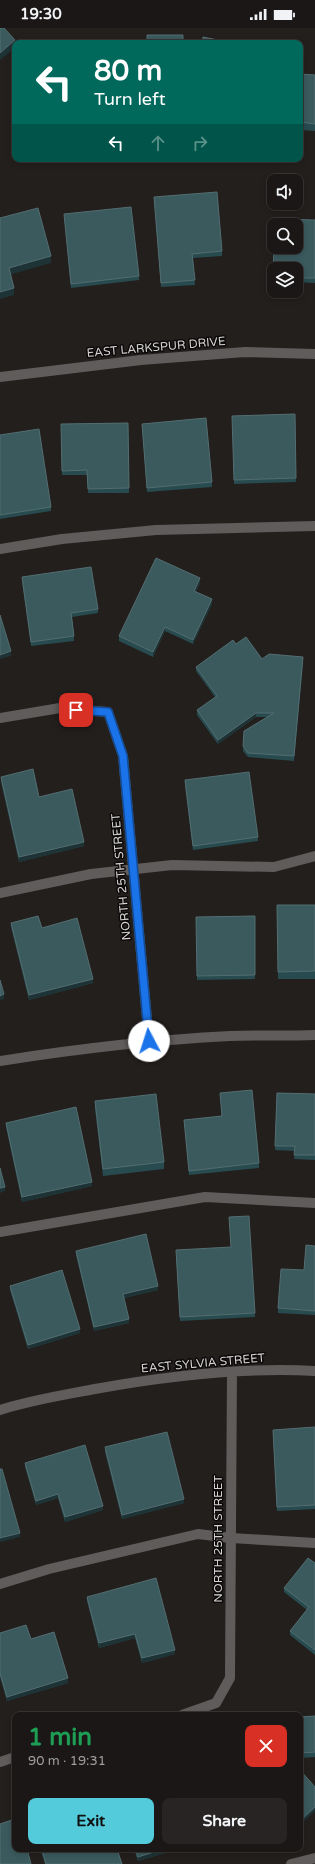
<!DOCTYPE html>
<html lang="en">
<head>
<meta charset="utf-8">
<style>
  :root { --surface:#1a1716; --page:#272423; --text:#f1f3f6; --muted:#9f9fa1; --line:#383635; --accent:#53cbda }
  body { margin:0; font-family:"Varela Round",sans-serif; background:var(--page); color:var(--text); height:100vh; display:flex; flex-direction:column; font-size:15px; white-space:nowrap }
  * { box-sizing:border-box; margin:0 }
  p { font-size:13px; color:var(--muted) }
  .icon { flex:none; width:22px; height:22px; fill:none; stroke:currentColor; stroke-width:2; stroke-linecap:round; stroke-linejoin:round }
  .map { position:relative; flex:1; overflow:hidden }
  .panel { position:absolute; left:12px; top:1684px; width:291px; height:140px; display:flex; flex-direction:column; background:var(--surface); border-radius:8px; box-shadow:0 2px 6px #0003,0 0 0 1px var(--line) }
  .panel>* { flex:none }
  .guide { position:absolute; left:12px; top:12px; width:291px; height:122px; border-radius:8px; box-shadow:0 2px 6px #0003,0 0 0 1px var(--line); background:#00695c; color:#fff; overflow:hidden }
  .controls { position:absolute; left:267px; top:146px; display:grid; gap:8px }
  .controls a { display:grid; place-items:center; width:36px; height:36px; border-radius:8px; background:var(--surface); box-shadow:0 2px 6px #0003,0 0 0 1px var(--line); font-size:20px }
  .pin { position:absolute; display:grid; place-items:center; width:34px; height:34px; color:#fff; margin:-17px; border-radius:8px; box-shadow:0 2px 6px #0006 }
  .me { position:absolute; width:44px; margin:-22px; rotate:355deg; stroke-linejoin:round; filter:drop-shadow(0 0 3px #0008) }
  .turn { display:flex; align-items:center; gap:14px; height:84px; padding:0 16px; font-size:18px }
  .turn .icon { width:52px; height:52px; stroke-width:2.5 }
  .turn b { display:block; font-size:28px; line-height:34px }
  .lanes { display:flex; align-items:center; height:38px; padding:0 16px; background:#0003; justify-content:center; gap:20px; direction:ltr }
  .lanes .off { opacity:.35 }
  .round { display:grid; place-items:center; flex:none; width:42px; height:42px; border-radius:8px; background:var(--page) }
  .head { display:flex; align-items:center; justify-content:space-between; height:68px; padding:0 16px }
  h1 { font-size:24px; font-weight:700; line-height:30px; color:#1e9e55 }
  .action { display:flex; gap:8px; margin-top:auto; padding:8px 16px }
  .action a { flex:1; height:46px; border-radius:8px; background:var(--accent); color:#111; font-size:16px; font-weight:700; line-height:46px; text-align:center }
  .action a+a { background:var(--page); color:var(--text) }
  .status { display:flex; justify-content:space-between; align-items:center; height:28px; padding:0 20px; background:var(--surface); direction:ltr }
  .status svg { height:11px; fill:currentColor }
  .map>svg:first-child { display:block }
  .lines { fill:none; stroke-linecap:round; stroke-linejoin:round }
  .lane { stroke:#5f5c5b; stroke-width:10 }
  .street { stroke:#5f5c5b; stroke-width:10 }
  .wall { fill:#284b50 }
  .shaded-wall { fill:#1e3336 }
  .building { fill:#3b5a5e; stroke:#536d70 }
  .route-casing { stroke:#114b97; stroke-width:10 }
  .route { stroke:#1a73e8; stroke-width:7 }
  .labels { text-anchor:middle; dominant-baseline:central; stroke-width:3; stroke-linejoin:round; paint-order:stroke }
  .street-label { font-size:12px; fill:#d6d3d2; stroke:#0b0909 }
</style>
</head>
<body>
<div class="status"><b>19:30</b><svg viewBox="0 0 49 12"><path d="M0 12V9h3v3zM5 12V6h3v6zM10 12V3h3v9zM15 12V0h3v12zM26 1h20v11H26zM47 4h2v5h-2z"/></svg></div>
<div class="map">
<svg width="315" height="1836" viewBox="0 0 315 1836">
  <rect width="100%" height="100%" fill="#231f1d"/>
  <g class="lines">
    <path class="lane" d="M0,521l62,-10 94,-9 159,-4
      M0,865l91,-19 81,-9 102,2 41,-11
      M0,1204l205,-35 110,6
      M0,1556l49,-15 149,-35 33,4 84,5
      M291,1836l24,-6"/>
    <path class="street" d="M0,349l141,-17 104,-8 70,2
      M0,690l60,-10 48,4 15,44 26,285
      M0,1033c76,-12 152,-21 230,-25 28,-1 57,0 85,-1
      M0,1382c31,-10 63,-15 95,-21 72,-13 146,-22 220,-18
      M182,1687l34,-12 14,-25 2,-306
      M0,1734l15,-5"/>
  </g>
  <path class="wall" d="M300,46l15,1v56l-15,-1z
    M154,169l68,54v5l-29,2 2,27 -34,2z
    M64,186l75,62v4l-68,8z
    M275,191l40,1v63l-19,-1v-13h-22v13h-1l1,-39v4h22v-22h-22z
    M295,386l1,68 -62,2 -2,-68z
    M128,395l1,70h-41l-1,-18h-25l-1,-51z
    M142,396l70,58v5l-65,5z
    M0,407l51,72v4l-51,8z
    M22,549l76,32v4l-26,4 2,19v5l-43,5 -9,-65z
    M200,555l-4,9 16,12 -19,40 -28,-13 -12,26 -34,-16v-5z
    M236,616l26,15 41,2 -9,100 -46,-4 -5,-6 1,-20 23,-14h-11l-38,27 -21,-29v-5l18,-13 -19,-26v-4z
    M1,749l38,20 45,49 -65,16 -18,-80z
    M185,752l73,57v4l-65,9 -8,-65z
    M277,877h38v74h-37z
    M255,888v63l-58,1 -1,-63z
    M11,895l31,5 51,55 -64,17 -18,-73z
    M220,1065l39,70v5l-70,7 -5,-55 38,-4z
    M277,1065l38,1v66l-21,-1 1,-8 -20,-1z
    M95,1073l69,61v7l-61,7 -8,-67z
    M6,1095l86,63 -70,16 -16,-75z
    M315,1218v69l-37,-2v-5l26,-38z
    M76,1223l82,39 -34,8 5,25 -35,8 -18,-76z
    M176,1226l79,59v4l-75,4z
    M10,1258l70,47 -52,16 -18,-59z
    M315,1399v82l-38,2 -4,-77z
    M105,1419l79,56 -62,16 -17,-67z
    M25,1435l78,47 -38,12 -7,-24 -22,7 -11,-38z
    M315,1535v92l-25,-20v-4l17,-21 -23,-18v-4z
    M87,1569l88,57 -33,9 -7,-25 -36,10 -12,-47z
    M0,1605l31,6 37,44 -61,18 -7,-24z
    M315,1688v41l-14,1 -1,-9v-32z
    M41,1821h76l5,15h-77l-4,-12z
    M134,1821h45l-41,12z"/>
  <path class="shaded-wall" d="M15,12v8l-15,12v-7z
    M51,228v7l-42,12v-7z
    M14,260v7l-14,4v-7z
    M200,550v5l-6,12v-4z
    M212,571v5l-19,40v-4z
    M165,599v4l-12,26v-5z
    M11,623v5l-11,3v-4z
    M303,629v4l-9,100v-5z
    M256,685v4l-38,27v-4z
    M84,814v4l-65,16v-5z
    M93,951v4l-64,17v-5z
    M4,966v5l-4,1v-4z
    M92,1154v4l-70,16v-5z
    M5,1159v4l-5,2v-5z
    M158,1258v4l-35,8v-4z
    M129,1291v4l-35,8v-4z
    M80,1301v4l-52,16v-4z
    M58,1466v4l-22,7v-4z
    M184,1471v4l-62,16v-4z
    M103,1478v4l-38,12v-5z
    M20,1505v4l-20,5v-4z
    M135,1606v4l-36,10v-5z
    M175,1622v4l-33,9v-5z
    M68,1650v5l-61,18v-4z
    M315,1779v4l-15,14v-4z
    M164,1821h15l-41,12v-4z"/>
  <path class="building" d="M0,0h4l11,12 -15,13z
    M147,7h36v8h-36z
    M203,9l30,6h-31z
    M300,46l15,1v49l-15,-2z
    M217,164l5,59 -30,3 3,26 -34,3 -7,-86z
    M131,179l8,69 -68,8 -7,-70z
    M38,180l13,48 -42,12 5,20 -14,4v-74z
    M275,191l40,1v58h-19v-9h-22v9h-1l1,-35v4h22v-22h-22z
    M295,386l1,64 -62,2 -2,-64z
    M206,390l6,64 -65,6 -5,-64z
    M128,395l1,65 -41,1 -1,-19 -25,1 -1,-47z
    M39,401l12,78 -51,8v-80z
    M156,530l44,20 -6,13 18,8 -19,41 -28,-13 -12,25 -34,-16z
    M91,539l7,42 -27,4 3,23 -43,6 -9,-65z
    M0,587l11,36 -11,4z
    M246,609l16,22 7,-5 34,3 -9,99 -46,-3 -5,-7 1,-15 30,-18h-18l-38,27 -21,-30 20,-14 -21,-29 37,-27 3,4z
    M33,741l6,28 33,-8 12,53 -65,15 -18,-80z
    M249,744l9,65 -65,9 -8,-66z
    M277,877h38v66l-37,1z
    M38,888l4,12 35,-10 16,61 -64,16 -18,-72z
    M255,888v59l-58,1 -1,-59z
    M0,952l4,14 -4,2z
    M252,1062l7,73 -70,8 -5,-51 38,-4 -2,-23z
    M277,1065l38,1v61h-21l1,-9h-20z
    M156,1066l8,68 -61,7 -8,-68z
    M76,1079l16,75 -70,15 -16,-74z
    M0,1140l5,19 -5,1z
    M249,1188l6,97 -75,4 -4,-67 55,-3 -2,-30z
    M146,1206l12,52 -35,8 6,25 -35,8 -18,-76z
    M306,1217l9,1v65l-37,-3 3,-39 23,1z
    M62,1242l18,59 -52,16 -18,-59z
    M315,1399v78l-38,2 -4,-77z
    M167,1404l17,67 -62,16 -17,-68z
    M85,1417l18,61 -38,11 -7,-23 -22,7 -11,-38z
    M0,1441h2l18,64 -20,5z
    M308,1530l7,5v87l-25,-19 19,-24 -25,-19z
    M156,1550l19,72 -33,8 -7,-24 -36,9 -12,-46z
    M26,1597l5,14 23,-7 14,46 -61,19 -7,-24v-40z
    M315,1688v36l-14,1 -1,-8v-28z
    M300,1742l15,17v20l-15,14z
    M15,1791v30h12l4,15h-31v-40z
    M42,1821h75l5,15h-76z
    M135,1821h29l-26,8z"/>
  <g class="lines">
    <g class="route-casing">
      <path id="route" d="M76,682l32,2 15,44 26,285"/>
    </g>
    <use href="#route" class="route"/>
  </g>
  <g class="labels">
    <g class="street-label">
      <text transform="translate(156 319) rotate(-5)">EAST LARKSPUR DRIVE</text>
      <text transform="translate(121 849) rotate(-95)">NORTH 25TH STREET</text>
      <text transform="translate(203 1335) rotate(-5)">EAST SYLVIA STREET</text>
      <text transform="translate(218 1511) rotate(-90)">NORTH 25TH STREET</text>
    </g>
  </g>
</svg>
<div class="controls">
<a><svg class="icon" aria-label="sound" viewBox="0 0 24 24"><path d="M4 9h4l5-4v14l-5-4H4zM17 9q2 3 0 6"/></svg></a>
<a><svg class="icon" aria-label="search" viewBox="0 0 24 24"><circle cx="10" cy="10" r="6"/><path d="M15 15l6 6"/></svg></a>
<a><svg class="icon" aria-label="layers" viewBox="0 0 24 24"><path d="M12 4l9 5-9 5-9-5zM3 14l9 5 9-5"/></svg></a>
</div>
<div class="pin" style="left:76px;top:682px;background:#d93025"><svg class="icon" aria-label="arrive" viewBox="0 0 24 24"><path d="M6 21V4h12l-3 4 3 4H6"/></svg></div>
<svg class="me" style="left:149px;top:1013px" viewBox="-20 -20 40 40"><circle r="19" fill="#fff"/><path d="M0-13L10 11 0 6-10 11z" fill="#1a73e8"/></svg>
<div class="guide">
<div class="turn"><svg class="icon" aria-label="left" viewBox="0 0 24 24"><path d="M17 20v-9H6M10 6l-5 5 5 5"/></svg><div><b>80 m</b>Turn left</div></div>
<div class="lanes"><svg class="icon" aria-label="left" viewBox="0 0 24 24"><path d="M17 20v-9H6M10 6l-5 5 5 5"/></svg><svg class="icon off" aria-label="ahead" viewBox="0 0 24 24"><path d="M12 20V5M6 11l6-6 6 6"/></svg><svg class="icon off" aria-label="right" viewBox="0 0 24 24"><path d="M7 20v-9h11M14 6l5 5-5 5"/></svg></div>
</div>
<section class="panel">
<div class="head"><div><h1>1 min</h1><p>90 m · 19:31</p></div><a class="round" style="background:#d93025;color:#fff"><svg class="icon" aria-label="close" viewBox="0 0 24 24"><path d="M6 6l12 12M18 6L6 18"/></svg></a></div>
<div class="action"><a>Exit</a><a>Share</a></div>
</section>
</div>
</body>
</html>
